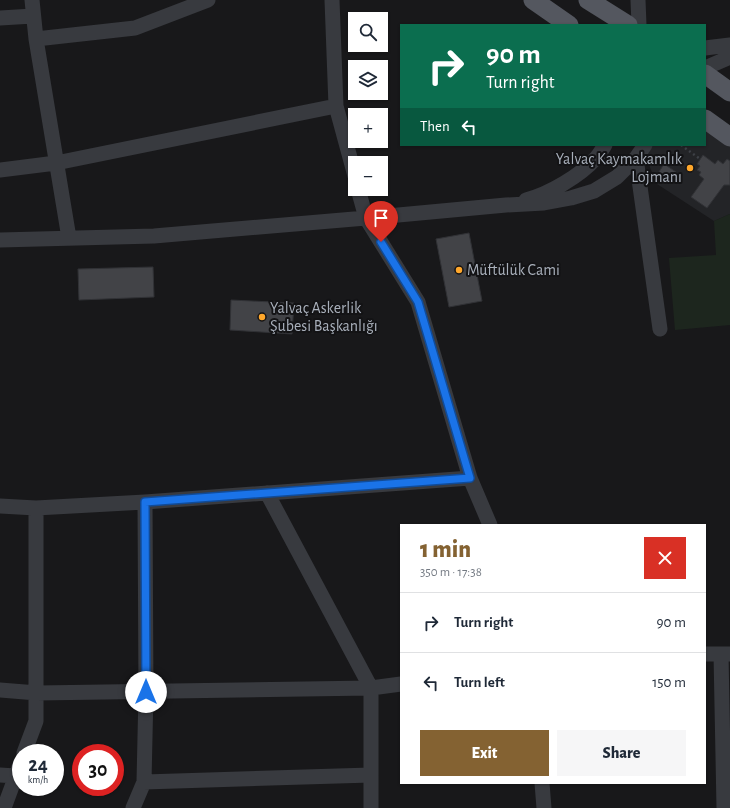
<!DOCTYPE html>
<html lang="en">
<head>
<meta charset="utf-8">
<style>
  :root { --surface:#fff; --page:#f6f6f7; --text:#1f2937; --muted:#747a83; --line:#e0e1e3; --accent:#846232 }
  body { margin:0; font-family:"Alegreya Sans",sans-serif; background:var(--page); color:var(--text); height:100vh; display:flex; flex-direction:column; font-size:15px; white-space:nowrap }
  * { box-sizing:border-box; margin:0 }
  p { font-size:13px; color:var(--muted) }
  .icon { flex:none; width:22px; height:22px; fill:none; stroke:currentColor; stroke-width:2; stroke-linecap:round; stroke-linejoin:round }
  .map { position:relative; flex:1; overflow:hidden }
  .panel { position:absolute; left:400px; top:524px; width:306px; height:260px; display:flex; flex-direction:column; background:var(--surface); border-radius:0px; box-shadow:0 1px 3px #0004 }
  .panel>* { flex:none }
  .guide { position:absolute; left:400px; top:24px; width:306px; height:122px; border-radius:0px; box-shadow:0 1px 3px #0004; background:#0b6e4f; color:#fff; overflow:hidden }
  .fabs { position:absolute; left:348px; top:12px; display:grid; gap:8px }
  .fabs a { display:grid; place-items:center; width:40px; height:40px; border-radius:0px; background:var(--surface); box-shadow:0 1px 3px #0004; font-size:20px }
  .speed { position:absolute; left:12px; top:744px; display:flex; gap:8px; font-size:20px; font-weight:700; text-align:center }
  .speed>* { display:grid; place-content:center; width:52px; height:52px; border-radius:50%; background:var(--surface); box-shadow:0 1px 3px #0004; line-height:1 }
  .speed small { font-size:10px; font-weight:400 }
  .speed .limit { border:6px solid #d22; background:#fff; color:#111 }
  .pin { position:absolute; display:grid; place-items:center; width:34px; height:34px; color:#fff; margin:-41px -17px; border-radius:50% 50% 50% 0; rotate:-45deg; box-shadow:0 0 4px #0007 }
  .pin .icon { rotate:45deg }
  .me { position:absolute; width:44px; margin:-22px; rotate:0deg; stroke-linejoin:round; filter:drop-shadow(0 0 3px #0008) }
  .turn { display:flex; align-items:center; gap:14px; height:84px; padding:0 20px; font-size:18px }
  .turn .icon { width:52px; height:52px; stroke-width:2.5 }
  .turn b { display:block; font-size:28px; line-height:34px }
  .then { display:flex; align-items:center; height:38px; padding:0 20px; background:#0003; gap:8px; font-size:15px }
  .round { display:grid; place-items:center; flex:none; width:42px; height:42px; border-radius:0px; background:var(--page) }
  .head { display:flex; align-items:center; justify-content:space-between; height:68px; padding:0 20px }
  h1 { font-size:24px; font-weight:800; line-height:30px; color:var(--accent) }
  .primary-button { display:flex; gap:8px; margin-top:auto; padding:8px 20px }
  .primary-button a { flex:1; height:46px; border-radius:0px; background:var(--accent); color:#fff; font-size:16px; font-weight:800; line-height:46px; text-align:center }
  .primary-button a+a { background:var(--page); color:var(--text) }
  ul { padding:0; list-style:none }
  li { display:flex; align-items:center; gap:12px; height:60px; padding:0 20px; border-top:1px solid var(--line) }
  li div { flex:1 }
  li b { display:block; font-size:15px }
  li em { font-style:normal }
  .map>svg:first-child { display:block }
  .built { fill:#232427 }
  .green { fill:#1d261e }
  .building { fill:#424347; stroke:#313236 }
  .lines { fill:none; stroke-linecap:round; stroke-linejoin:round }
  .path { stroke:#3e4147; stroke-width:2.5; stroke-dasharray:2 3; stroke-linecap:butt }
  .minor { stroke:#383a3f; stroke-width:15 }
  .major { stroke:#54575f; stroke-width:19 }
  .route-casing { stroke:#114b97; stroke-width:10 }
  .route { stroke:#1a73e8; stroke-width:7 }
  .poi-dot { fill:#ffa72b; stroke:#131315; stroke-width:1.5 }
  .labels { text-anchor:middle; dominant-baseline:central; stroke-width:4; stroke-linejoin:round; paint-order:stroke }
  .poi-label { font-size:16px; fill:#a9b0bb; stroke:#131315; text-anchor:start }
</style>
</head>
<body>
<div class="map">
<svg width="730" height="808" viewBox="0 0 730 808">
  <rect width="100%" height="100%" fill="#18181a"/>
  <path class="built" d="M705,126l25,17v71l-16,7 -57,-37 -13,-31 6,-8h55z"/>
  <path class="green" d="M730,214v111l-55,5 -6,-72 47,-3 -2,-34z"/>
  <path class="building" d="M703,155l12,9 3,-4 5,4 4,-5 3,2v24h-6l-17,23 -16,-11 13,-18 -5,-4 2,-3 -4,-2 3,-4 -3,-2z
    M664,164l12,8 -7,11 -12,-8z
    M469,233l13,68 -33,6 -13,-68z
    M153,267l1,30 -75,3 -1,-31z
    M231,300l63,3 -2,31 -62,-4z"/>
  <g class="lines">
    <path class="path" d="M681,145l19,14"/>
    <path class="minor" d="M32,0l4,39 33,199
      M332,0l4,106 19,70
      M638,0l1,25
      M0,18l33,-2
      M36,39l99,-11 73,-28
      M705,48l25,-3
      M705,68l25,-11
      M636,158l24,171
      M0,170l56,-7 280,-57
      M358,189l8,29 52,84 52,176 20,47
      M526,200c23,-6 54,-24 70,-42 4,-4 6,-9 9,-13
      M0,240l154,-4 212,-18 140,-13 38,-2 27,-5 23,-7 23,-14 19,-19 9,-13
      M267,493l104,195v120
      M0,506l36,2 109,-6 325,-24
      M705,654h25
      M721,654l3,154
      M0,690l37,3 334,-5 30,-4
      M24,753l12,-32v-213
      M0,775l15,1
      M144,782l227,-7
      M542,783l2,25
      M4,808l17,-46
      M133,808l11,-26 2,-90 -1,-190"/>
    <path class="major" d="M533,0l36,25
      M588,0l40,25
      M705,74l25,18
      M705,119l25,18"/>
  </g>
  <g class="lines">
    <g class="route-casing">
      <path id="route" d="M146,692l-1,-190 325,-24 -52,-176 -37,-60"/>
    </g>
    <use href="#route" class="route"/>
  </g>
  <g class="poi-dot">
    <circle cx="690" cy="168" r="4"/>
    <circle cx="459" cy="270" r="4"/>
    <circle cx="262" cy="317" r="4"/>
  </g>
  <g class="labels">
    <g class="poi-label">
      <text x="682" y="159" text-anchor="end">Yalvaç Kaymakamlık<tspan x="682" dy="18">Lojmanı</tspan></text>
      <text x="467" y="270">Müftülük Cami</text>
      <text x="270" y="308">Yalvaç Askerlik<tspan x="270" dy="18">Şubesi Başkanlığı</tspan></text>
    </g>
  </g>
</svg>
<div class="fabs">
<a><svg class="icon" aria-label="search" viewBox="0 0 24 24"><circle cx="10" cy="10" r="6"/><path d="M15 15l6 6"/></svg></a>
<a><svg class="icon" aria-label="layers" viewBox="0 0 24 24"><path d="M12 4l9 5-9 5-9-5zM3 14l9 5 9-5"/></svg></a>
<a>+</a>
<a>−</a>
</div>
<div class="speed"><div>24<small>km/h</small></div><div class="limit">30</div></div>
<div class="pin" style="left:381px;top:242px;background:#d93025"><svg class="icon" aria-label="arrive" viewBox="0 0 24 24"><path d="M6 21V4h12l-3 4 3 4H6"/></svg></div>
<svg class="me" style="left:146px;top:692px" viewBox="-20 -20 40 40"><circle r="19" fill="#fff"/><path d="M0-13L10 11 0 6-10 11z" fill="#1a73e8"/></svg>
<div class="guide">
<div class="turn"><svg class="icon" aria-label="right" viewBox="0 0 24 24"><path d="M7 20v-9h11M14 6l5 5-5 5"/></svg><div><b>90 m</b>Turn right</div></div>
<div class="then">Then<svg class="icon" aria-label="left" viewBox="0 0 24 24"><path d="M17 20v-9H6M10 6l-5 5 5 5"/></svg></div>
</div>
<section class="panel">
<div class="head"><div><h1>1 min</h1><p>350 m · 17:38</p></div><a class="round" style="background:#d93025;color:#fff"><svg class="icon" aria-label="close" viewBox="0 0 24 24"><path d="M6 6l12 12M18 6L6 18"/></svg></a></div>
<ul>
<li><svg class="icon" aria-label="right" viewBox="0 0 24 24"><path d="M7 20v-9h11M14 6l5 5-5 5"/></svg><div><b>Turn right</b></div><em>90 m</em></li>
<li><svg class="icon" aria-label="left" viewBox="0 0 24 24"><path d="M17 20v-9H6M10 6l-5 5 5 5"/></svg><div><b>Turn left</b></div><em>150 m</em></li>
</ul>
<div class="primary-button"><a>Exit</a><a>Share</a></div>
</section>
</div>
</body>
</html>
